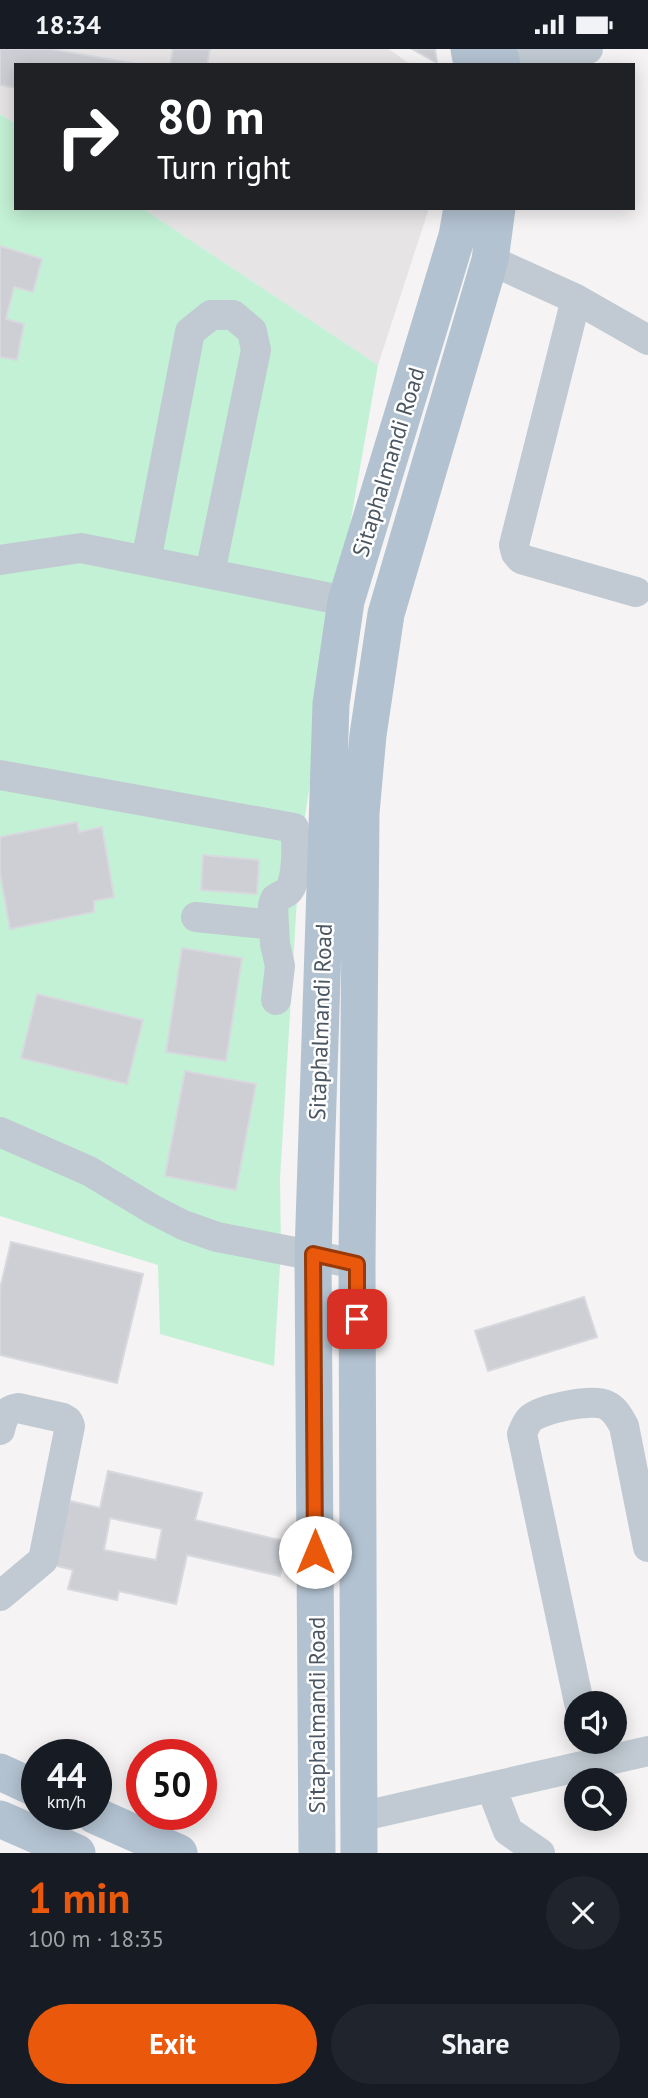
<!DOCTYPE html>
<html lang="en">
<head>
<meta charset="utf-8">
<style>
  :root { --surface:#171b24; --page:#20242c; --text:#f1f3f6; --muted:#9ea1a6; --accent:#ea580c }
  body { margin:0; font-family:"PT Sans",sans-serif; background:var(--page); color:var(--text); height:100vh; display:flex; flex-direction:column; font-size:26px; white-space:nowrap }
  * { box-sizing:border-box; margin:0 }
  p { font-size:23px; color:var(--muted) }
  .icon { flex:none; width:38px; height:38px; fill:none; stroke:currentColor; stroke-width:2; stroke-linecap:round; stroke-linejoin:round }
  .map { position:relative; height:1804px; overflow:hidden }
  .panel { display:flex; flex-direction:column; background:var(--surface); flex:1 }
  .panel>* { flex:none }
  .hud { position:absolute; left:14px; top:14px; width:621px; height:147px; border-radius:0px; box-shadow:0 4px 18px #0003; background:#202124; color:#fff; overflow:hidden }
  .controls { position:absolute; left:564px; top:1642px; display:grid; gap:14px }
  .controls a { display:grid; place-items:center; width:63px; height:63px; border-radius:50%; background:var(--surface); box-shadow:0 4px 18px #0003; font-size:35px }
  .speed { position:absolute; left:21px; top:1690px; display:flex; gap:14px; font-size:35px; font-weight:700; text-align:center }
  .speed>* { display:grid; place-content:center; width:91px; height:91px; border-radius:50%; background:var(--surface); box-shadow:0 4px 18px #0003; line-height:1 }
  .speed small { font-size:18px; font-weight:400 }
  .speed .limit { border:10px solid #d22; background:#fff; color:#111 }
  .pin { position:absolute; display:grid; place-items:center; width:60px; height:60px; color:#fff; margin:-30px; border-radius:14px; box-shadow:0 4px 10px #0006 }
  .me { position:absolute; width:77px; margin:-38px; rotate:0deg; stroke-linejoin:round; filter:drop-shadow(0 0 5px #0008) }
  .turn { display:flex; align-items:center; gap:24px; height:147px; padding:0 28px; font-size:32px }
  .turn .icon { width:91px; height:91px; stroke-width:2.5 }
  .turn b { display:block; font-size:49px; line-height:60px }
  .round { display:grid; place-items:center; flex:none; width:74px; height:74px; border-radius:37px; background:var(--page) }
  .summary { display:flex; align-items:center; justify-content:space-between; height:119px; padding:0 28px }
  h1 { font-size:42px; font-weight:800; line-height:52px; color:var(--accent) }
  .button { display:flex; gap:14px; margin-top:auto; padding:14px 28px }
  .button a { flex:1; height:80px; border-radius:42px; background:var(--accent); color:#fff; font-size:28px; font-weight:800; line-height:80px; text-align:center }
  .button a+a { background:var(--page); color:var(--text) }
  .status { display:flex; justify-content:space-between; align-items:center; height:49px; padding:0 35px; background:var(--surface); direction:ltr }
  .status svg { height:19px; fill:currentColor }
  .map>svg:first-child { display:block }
  .education { fill:#e6e4e5 }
  .green { fill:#c3f1d5 }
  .building { fill:#cdcfd5; stroke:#d7d9de; stroke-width:2; fill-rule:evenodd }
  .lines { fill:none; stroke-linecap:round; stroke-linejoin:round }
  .minor { stroke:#c1cad2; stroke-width:30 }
  .major { stroke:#b3c2d1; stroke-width:37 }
  .route-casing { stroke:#983908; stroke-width:18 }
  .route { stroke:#ea580c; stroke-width:12 }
  .labels { text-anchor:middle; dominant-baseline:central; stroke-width:5; stroke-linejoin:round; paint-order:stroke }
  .street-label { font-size:23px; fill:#4a5661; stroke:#fff }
</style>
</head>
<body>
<div class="status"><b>18:34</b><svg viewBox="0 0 49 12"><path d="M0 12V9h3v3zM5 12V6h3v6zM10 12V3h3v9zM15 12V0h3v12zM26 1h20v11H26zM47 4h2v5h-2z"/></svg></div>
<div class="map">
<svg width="648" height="1804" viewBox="0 0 648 1804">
  <rect width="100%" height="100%" fill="#f5f3f3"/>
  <path class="education" d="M0,0h389l22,16h-395v59l-16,-10z
    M142,159h287l-51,157z"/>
  <path class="green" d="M0,65l16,10v84h126l236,157 -38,217 -40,268 -20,328 1,71 -7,117 -114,-32 -2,-69 -158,-49z"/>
  <path class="building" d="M0,0h50l93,16h-127v23l-16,-3z
    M173,0h37l-3,16h-37z
    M412,0h23l2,14z
    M0,197l42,13 -9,33 -19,-5 -8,32 18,5 -7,36 -17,-3z
    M77,773l2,10 23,-5 12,70 -20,4v11l-84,17 -10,-56v-36z
    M203,806l56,5 -2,34 -56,-4z
    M182,899l60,10 -16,103 -60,-9z
    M37,945l106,26 -16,64 -106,-26z
    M185,1022l71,13 -20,106 -71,-14z
    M11,1193l132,32 -26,109 -117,-28v-66z
    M584,1248l13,40 -109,34 -13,-40z
    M108,1422l94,22 -7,27 93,22 -8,34 -93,-21 -11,49 -57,-13 -2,9 -49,-11 5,-19 -23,-6 20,-63 30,7zM110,1469l52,11 -6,31 -52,-10z"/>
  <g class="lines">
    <path class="minor" d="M493,16l95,-16
      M490,211l86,39 72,41
      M576,250l-62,246 2,8 5,6 115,33
      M0,511l81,-12 265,53
      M146,512l44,-229 21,-17h22l19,16 4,19 -46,223
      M0,726l294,53c4,10 3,54 -5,62 -3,4 -9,5 -14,9l-2,6 2,39 5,22 -4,34
      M196,868l78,8
      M0,1083l89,39 63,38 31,16 34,12 140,27
      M0,1381c3,-12 5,-20 18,-22l45,10 5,3 2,5 -27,134 -43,36
      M579,1654l-57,-269c2,-5 4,-11 8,-15 10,-10 63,-21 76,-14 9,4 13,12 18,21l24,121
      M491,1738l17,44 32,22
      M359,1768l289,-66"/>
    <path class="major" d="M469,0l3,16
      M498,0l4,16
      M0,1723l37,17
      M94,1766l85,38
      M0,1770l77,34
      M317,1804l-4,-599 18,-550 15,-103 111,-365 5,-28
      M359,1804l-2,-589 4,-451 7,-78 18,-121 104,-354 7,-52"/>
  </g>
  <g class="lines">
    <g class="route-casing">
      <path id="route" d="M315,1503l-2,-298 44,10v55"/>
    </g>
    <use href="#route" class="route"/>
  </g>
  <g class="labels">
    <g class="street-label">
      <text transform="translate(388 413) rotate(-73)">Sitaphalmandi Road</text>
      <text transform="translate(320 973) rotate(-88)">Sitaphalmandi Road</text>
      <text transform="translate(316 1666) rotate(-90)">Sitaphalmandi Road</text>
    </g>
  </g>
</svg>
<div class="controls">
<a><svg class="icon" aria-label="sound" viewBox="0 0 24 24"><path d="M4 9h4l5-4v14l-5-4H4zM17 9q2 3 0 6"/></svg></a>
<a><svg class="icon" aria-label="search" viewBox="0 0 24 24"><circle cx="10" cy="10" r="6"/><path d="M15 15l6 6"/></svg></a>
</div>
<div class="speed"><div>44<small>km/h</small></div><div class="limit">50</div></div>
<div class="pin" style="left:357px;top:1270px;background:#d93025"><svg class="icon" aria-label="arrive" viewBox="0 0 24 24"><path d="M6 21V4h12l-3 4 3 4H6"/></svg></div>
<svg class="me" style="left:315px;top:1503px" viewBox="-20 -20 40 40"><circle r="19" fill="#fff"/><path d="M0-13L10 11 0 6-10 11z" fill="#ea580c"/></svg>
<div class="hud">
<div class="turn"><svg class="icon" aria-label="right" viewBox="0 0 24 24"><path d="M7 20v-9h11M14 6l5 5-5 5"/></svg><div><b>80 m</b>Turn right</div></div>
</div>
</div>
<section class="panel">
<div class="summary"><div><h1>1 min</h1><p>100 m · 18:35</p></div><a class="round"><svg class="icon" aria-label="close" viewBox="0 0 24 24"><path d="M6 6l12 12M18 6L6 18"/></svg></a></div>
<div class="button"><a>Exit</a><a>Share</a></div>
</section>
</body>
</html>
